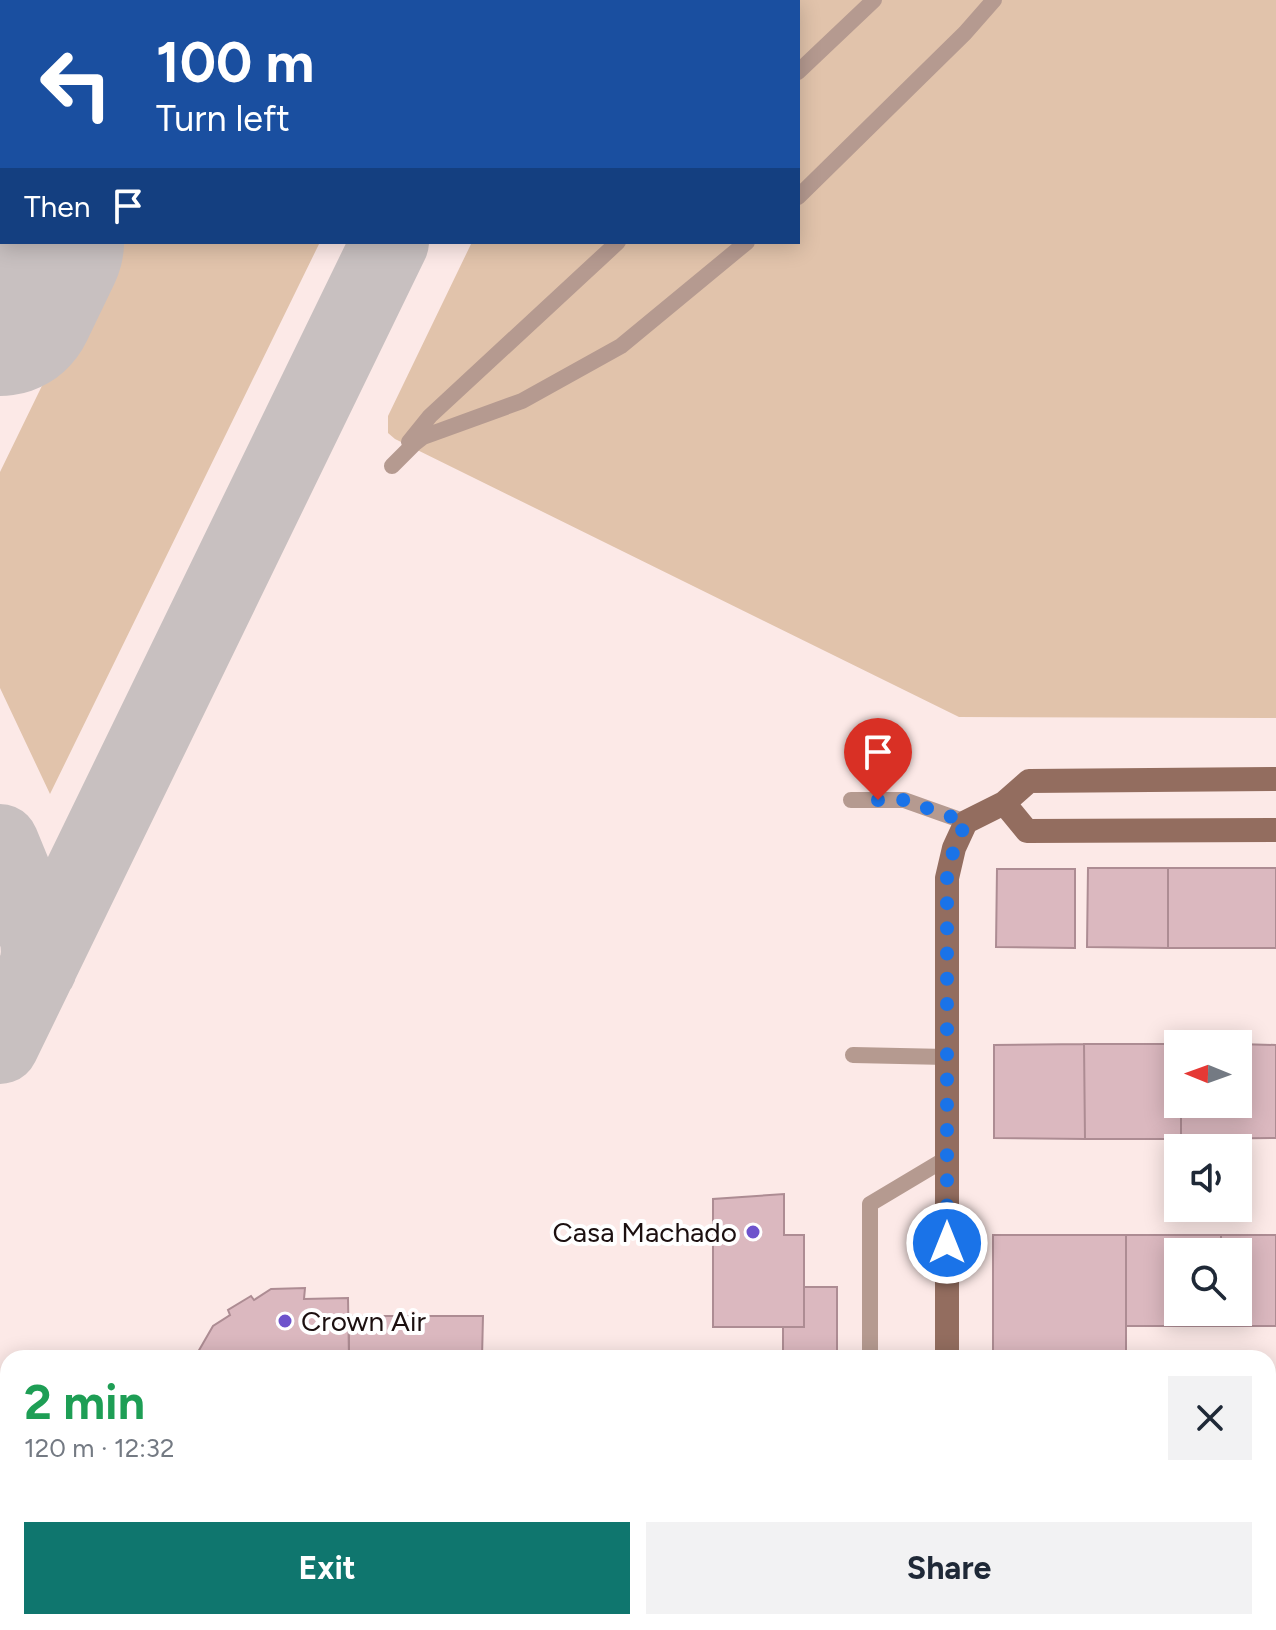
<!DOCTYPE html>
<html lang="en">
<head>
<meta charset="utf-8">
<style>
  :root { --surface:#fff; --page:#f2f2f3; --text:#1f2937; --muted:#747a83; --accent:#0f766e }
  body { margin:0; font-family:Figtree,sans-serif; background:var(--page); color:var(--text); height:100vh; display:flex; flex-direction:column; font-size:30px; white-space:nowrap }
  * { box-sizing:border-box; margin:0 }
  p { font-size:26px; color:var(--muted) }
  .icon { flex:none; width:44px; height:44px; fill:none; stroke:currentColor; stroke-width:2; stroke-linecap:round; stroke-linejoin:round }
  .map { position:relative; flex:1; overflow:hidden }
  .drawer { position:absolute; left:0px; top:1350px; width:1276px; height:280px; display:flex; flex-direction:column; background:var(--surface); border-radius:24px 24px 0 0; box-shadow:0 4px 20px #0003 }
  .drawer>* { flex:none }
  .hud { position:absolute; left:0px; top:0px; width:800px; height:244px; box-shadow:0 4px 20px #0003; background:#1a4fa0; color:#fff; overflow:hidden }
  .needle { width:52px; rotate:271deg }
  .tools { position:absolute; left:1164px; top:1030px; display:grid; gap:16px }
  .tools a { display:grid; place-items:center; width:88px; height:88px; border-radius:0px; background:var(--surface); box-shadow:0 4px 20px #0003; font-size:40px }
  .pin { position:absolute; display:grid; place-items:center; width:68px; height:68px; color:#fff; margin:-82px -34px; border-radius:50% 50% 50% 0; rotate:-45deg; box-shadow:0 0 8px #0007 }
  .pin .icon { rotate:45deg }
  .me { position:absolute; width:88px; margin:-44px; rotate:0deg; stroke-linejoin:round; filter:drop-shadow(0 0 6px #0008) }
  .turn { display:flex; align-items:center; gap:28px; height:168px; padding:0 24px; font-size:36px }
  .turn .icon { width:104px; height:104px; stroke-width:2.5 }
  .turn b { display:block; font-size:56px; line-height:68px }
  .then { display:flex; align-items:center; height:76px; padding:0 24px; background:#0003; gap:16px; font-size:30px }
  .round { display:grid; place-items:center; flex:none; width:84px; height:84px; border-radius:0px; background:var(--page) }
  .head { display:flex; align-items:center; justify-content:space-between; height:136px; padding:0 24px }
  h1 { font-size:48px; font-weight:700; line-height:60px; color:#1e9e55 }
  .button { display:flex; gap:16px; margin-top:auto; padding:16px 24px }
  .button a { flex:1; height:92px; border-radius:0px; background:var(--accent); color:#fff; font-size:32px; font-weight:700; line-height:92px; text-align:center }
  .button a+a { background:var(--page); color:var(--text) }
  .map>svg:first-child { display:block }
  .built { fill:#fce9e7; fill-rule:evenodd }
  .green { fill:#e1c3ab }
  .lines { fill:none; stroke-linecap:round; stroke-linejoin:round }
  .taxiway { stroke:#c8c0c0; stroke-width:78 }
  .runway { stroke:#c8c0c0; stroke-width:192 }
  .building { fill:#dbb8bf; stroke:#ad8c93; stroke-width:2 }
  .lane { stroke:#b59a90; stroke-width:16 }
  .secondary { stroke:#936d5f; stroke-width:24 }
  .route { stroke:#1a73e8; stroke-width:14; stroke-dasharray:0 25.2 }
  .poi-dot { fill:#6e53cc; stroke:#fff; stroke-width:3 }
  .labels { text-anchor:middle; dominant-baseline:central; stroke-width:8; stroke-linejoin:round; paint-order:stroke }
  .poi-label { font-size:28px; fill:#1c1010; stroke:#fff; text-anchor:end }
</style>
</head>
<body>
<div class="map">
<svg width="1276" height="1630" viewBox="0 0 1276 1630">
  <rect width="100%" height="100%" fill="#fff7f7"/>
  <path class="built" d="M0,0h1276v1630h-1276zM2,2h796v240h-796zM1178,1044h60v60h-60zM1178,1148h60v60h-60zM1178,1252h60v60h-60zM8,1358h1260v264h-1260z"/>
  <path class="green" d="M587,0h689v718l-317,-1 -564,-278 -7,-6v-17l84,-174h326v-240h-212z
    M112,242h208l-270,552 -50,-106v-216z"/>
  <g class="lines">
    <path class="taxiway" d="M192,0l4,2
      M507,2l1,-2
      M0,843l39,95 1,15 -2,15
      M0,1045l390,-803"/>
    <path class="runway" d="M144,2l1,-2
      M0,300l28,-58"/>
  </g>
  <path class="building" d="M1088,868h80v80l-81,-1z
    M1168,868h108v80h-108z
    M997,869h78v79l-79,-1z
    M1084,1044l1,95 -91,-1v-93z
    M1084,1044h97h-3v60h3v35h-96z
    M1238,1044l38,1v93l-95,1v-35h57z
    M784,1194v41h20v92h-91v-128z
    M993,1235h133v123h-133z
    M1126,1235h95v17h-43v60h42v14h-94z
    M1221,1235h55v91h-56v-14h18v-60h-17z
    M804,1287h33v71h-54v-31h21z
    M305,1288l-1,11 44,-1 1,60h-135l-16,-6 15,-26 17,-11 -2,-5 23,-14 3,4 17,-11z
    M349,1316h134l-1,42h-133z
    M196,1622h94l-4,8h-74z
    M290,1622h106l-4,8h-106z
    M396,1622h39l16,8h-59z
    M1026,1622h189v8h-189z"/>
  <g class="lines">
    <path class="lane" d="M798,72l76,-72
      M798,197l167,-164 29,-33
      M409,442l21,-26 188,-174
      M392,466l22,-22 9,-7 99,-36 99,-55 126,-104
      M851,800h53l62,22
      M853,1055l94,2
      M870,1358v-154l77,-46
      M493,1622l17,8
      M987,1630v-8"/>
    <path class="secondary" d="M1004,803l23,28 249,-1
      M947,1358v-480l7,-30 12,-26 38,-19 25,-22 247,-2
      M944,1630v-8"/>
  </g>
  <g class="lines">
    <path class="route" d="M878,800h26l62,22 -12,26 -7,30v365"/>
  </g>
  <g class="poi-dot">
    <circle cx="753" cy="1232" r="8"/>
    <circle cx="285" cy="1321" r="8"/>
  </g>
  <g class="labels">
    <g class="poi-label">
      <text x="737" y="1232">Casa Machado</text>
      <text x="301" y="1321" text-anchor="start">Crown Air</text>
    </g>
  </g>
</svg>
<div class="tools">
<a><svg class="needle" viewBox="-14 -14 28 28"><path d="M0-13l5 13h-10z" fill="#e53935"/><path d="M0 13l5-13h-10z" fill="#747a83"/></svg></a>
<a><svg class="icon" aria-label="sound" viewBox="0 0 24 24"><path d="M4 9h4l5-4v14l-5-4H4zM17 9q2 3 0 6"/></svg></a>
<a><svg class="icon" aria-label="search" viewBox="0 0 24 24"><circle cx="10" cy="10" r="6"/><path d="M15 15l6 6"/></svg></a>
</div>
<div class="pin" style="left:878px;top:800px;background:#d93025"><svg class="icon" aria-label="arrive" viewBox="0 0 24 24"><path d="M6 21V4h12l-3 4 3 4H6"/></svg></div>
<svg class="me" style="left:947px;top:1243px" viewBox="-20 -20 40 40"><circle r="17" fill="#1a73e8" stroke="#fff" stroke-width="3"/><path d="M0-11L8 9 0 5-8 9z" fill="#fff"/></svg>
<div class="hud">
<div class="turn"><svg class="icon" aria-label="left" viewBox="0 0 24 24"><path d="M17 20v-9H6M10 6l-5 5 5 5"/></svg><div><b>100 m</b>Turn left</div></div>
<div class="then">Then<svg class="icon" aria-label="arrive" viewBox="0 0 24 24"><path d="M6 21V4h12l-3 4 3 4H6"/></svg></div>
</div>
<section class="drawer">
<div class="head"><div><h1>2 min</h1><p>120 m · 12:32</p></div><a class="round"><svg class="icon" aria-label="close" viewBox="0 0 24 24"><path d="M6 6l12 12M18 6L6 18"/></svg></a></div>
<div class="button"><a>Exit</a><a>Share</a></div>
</section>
</div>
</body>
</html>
